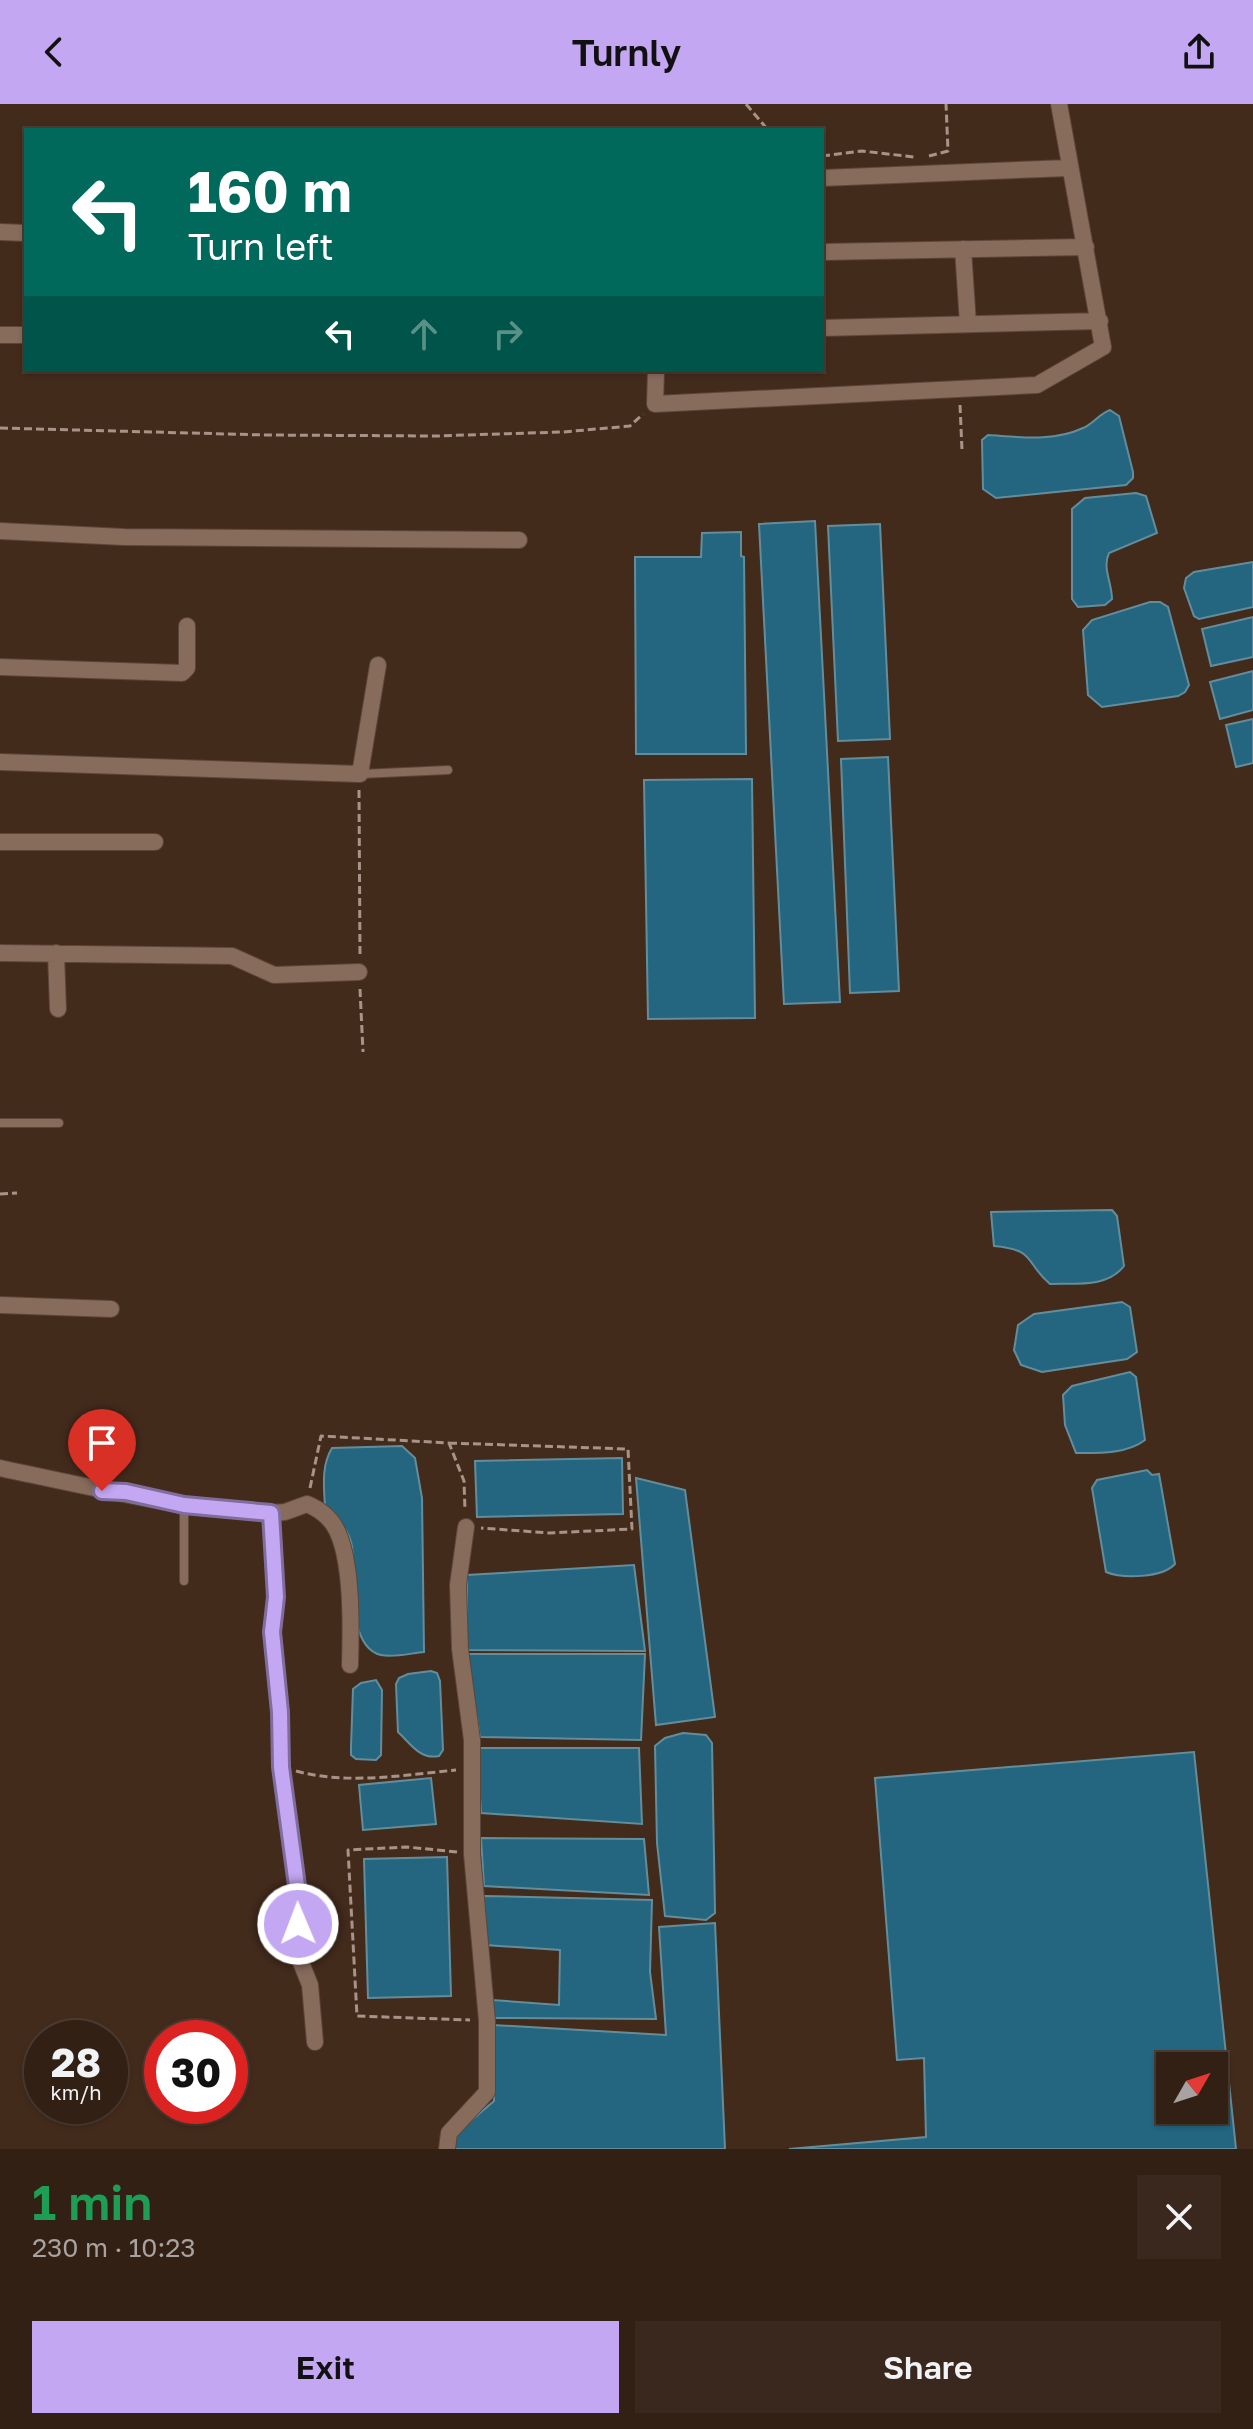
<!DOCTYPE html>
<html lang="en">
<head>
<meta charset="utf-8">
<style>
  :root { --surface:#322015; --page:#3a281e; --text:#f1f3f6; --muted:#a8a3a0; --line:#4d3e34; --accent:#c3a7f2 }
  body { margin:0; font-family:"Golos Text",sans-serif; background:var(--page); color:var(--text); height:100vh; display:flex; flex-direction:column; font-size:30px; white-space:nowrap }
  * { box-sizing:border-box; margin:0 }
  p { font-size:26px; color:var(--muted) }
  .icon { flex:none; width:44px; height:44px; fill:none; stroke:currentColor; stroke-width:2; stroke-linecap:round; stroke-linejoin:round }
  .map { position:relative; height:2045px; overflow:hidden }
  .details { display:flex; flex-direction:column; background:var(--surface); flex:1 }
  .details>* { flex:none }
  .top-card { position:absolute; left:24px; top:24px; width:800px; height:244px; border-radius:0px; box-shadow:0 2px 6px #0004,0 0 0 2px var(--line); background:#00695c; color:#fff; overflow:hidden }
  .needle { width:52px; rotate:51deg }
  .controls { position:absolute; left:1156px; top:1948px; display:grid; gap:16px }
  .controls a { display:grid; place-items:center; width:72px; height:72px; border-radius:0px; background:var(--surface); box-shadow:0 2px 6px #0004,0 0 0 2px var(--line); font-size:40px }
  .speed { position:absolute; left:24px; top:1916px; display:flex; gap:16px; font-size:40px; font-weight:700; text-align:center }
  .speed>* { display:grid; place-content:center; width:104px; height:104px; border-radius:50%; background:var(--surface); box-shadow:0 2px 6px #0004,0 0 0 2px var(--line); line-height:1 }
  .speed small { font-size:20px; font-weight:400 }
  .speed .limit { border:12px solid #d22; background:#fff; color:#111 }
  .pin { position:absolute; display:grid; place-items:center; width:68px; height:68px; color:#fff; margin:-82px -34px; border-radius:50% 50% 50% 0; rotate:-45deg; box-shadow:0 0 8px #0007 }
  .pin .icon { rotate:45deg }
  .me { position:absolute; width:88px; margin:-44px; rotate:359deg; stroke-linejoin:round; filter:drop-shadow(0 0 6px #0008) }
  .turn { display:flex; align-items:center; gap:28px; height:168px; padding:0 32px; font-size:36px }
  .turn .icon { width:104px; height:104px; stroke-width:2.5 }
  .turn b { display:block; font-size:56px; line-height:68px }
  .lanes { display:flex; align-items:center; height:76px; padding:0 32px; background:#0003; justify-content:center; gap:40px; direction:ltr }
  .lanes .off { opacity:.35 }
  .round { display:grid; place-items:center; flex:none; width:84px; height:84px; border-radius:0px; background:var(--page) }
  .headline { display:flex; align-items:center; justify-content:space-between; height:136px; padding:0 32px }
  h1 { font-size:48px; font-weight:600; line-height:60px; color:#1e9e55 }
  .cta { display:flex; gap:16px; margin-top:auto; padding:16px 32px }
  .cta a { flex:1; height:92px; border-radius:0px; background:var(--accent); color:#111; font-size:32px; font-weight:600; line-height:92px; text-align:center }
  .cta a+a { background:var(--page); color:var(--text) }
  header { display:flex; justify-content:space-between; align-items:center; height:104px; padding:0 32px; background:var(--accent); color:#111; font-size:36px; font-weight:600 }
  .map>svg:first-child { display:block }
  .water { fill:#24657f; stroke:#648d9c; stroke-width:2; fill-rule:evenodd }
  .lines { fill:none; stroke-linecap:round; stroke-linejoin:round }
  .service-casing { stroke:#5b463a; stroke-width:10 }
  .minor-casing { stroke:#5b463a; stroke-width:18 }
  .path { stroke:#a79387; stroke-width:3; stroke-dasharray:8 4; stroke-linecap:butt }
  .service { stroke:#876b5b; stroke-width:8 }
  .minor { stroke:#876b5b; stroke-width:16 }
  .route-casing { stroke:#7f6d9d; stroke-width:20 }
  .route { stroke:#c3a7f2; stroke-width:14 }
</style>
</head>
<body>
<header><svg class="icon" aria-label="back" viewBox="0 0 24 24"><path d="M15 5l-7 7 7 7"/></svg>Turnly<svg class="icon" aria-label="share" viewBox="0 0 24 24"><path d="M12 15V3M7 8l5-5 5 5M5 13v7h14v-7"/></svg></header>
<div class="map">
<svg width="1253" height="2045" viewBox="0 0 1253 2045">
  <rect width="100%" height="100%" fill="#432b1c"/>
  <path class="water" d="M1110,306l9,6 14,56v6l-7,7 -130,13 -13,-9 -1,-49 6,-5c32,2 65,7 95,-7 10,-4 16,-14 27,-18z
    M1136,389l10,3 11,37 -48,20c-7,15 3,30 3,46l-7,6 -27,2 -6,-8v-90l13,-11z
    M815,417l25,481 -56,2 -25,-480z
    M880,420l10,215 -52,2 -10,-215z
    M741,428v24l3,1 2,197h-110l-1,-197h66l1,-24z
    M1253,458v45l-54,12 -5,-3 -10,-28 2,-10 8,-6z
    M1150,498h10l8,5 21,78 -4,7 -7,4 -76,11 -14,-12 -5,-65 9,-10z
    M1253,513v40l-42,9 -9,-37z
    M1253,567v39l-33,9 -10,-37z
    M1253,615v44l-17,4 -10,-42z
    M888,653l11,234 -49,2 -9,-234z
    M752,675l3,239 -107,1 -4,-239z
    M1112,1106l5,6 7,50c-17,22 -48,17 -74,18 -26,-22 -13,-34 -56,-38l-3,-34z
    M1122,1198l8,5 7,45 -10,7 -85,13 -21,-7 -7,-15 4,-25 16,-11z
    M1130,1268l6,5 9,63c-18,14 -46,13 -69,13l-11,-28 -2,-30 9,-9z
    M402,1342l13,12 7,40 2,154c-12,1 -31,6 -43,3 -36,-9 -25,-81 -29,-108 -2,-17 -15,-28 -27,-39 -1,-21 -4,-42 7,-60z
    M622,1354l1,56 -146,3 -2,-56z
    M1147,1366l5,5 7,-1 16,90c-13,14 -52,15 -69,8l-14,-84 5,-8z
    M636,1374l49,12 30,227 -59,8z
    M634,1461l11,86 -178,-1v-75z
    M467,1550h178l-4,86 -161,-3z
    M431,1567l6,2 3,8 3,69 -4,6c-19,4 -28,-12 -41,-24l-2,-48 3,-6 9,-4z
    M376,1576l6,10 -1,65 -5,5 -20,-1 -5,-4v-8l2,-58 8,-6z
    M683,1629l23,2 6,8 3,170 -9,7 -41,-4 -8,-73 -2,-97 10,-8z
    M477,1644h162l3,76 -161,-11z
    M1194,1648l42,397h-447l137,-12 -2,-79 -27,2 -22,-282zM1170,1962h44v44h-44z
    M431,1674l5,46 -73,6 -4,-45z
    M481,1734l163,1 5,56 -165,-9z
    M447,1753l4,139 -83,2 -4,-139z
    M484,1792l168,4 -2,72 6,47 -164,-1 1,-18 66,5 1,-55 -75,-5z
    M715,1819l10,226h-271l-1,-13 41,-35 -1,-76 173,10 -7,-108z"/>
  <g class="lines">
    <g class="service-casing">
      <path id="service" d="M361,670l87,-4
        M0,1019h59
        M184,1477v-75"/>
    </g>
    <g class="minor-casing">
      <path id="minor" d="M822,74l246,-10
        M0,128l26,1
        M963,145l5,75
        M822,148l264,-5
        M822,224l278,-7
        M0,231h26
        M656,266l-1,34 382,-19 66,-38 -44,-243
        M0,427l124,6 395,3
        M0,563l182,6 5,-5v-42
        M0,658l360,12 18,-109
        M0,738h155
        M0,849l232,3 42,19 85,-3
        M56,849l2,56
        M0,1201l111,4
        M0,1364c61,13 122,27 184,37 28,4 58,5 87,8l14,-1 22,-8c12,5 21,11 28,23 18,31 16,103 15,138
        M271,1409l5,84 -4,35 8,80 1,55 17,126v62l12,30 5,57
        M447,2045l2,-16 38,-41v-71l-15,-167v-114l-12,-91 -2,-64 8,-58"/>
    </g>
    <path class="path" d="M746,0l22,26
      M822,52l40,-5 52,6
      M929,52l19,-5 -2,-47
      M960,301l2,45
      M0,324l266,7 170,1 127,-4 67,-6 13,-12
      M359,686l1,168
      M360,885l3,63
      M0,1090l17,-1
      M449,1339l179,6 4,80 -83,4 -68,-5
      M310,1384l11,-52 128,7 15,38 1,29
      M296,1667c51,14 108,4 160,-1
      M457,1748l-50,-5 -59,3 9,166 113,4"/>
    <use href="#service" class="service"/>
    <use href="#minor" class="minor"/>
  </g>
  <g class="lines">
    <g class="route-casing">
      <path id="route" d="M102,1387l24,1 58,13 87,8 5,84 -4,35 8,80 1,55 17,126v31"/>
    </g>
    <use href="#route" class="route"/>
  </g>
</svg>
<div class="controls">
<a><svg class="needle" viewBox="-14 -14 28 28"><path d="M0-13l5 13h-10z" fill="#e53935"/><path d="M0 13l5-13h-10z" fill="#a8a3a0"/></svg></a>
</div>
<div class="speed"><div>28<small>km/h</small></div><div class="limit">30</div></div>
<div class="pin" style="left:102px;top:1387px;background:#d93025"><svg class="icon" aria-label="arrive" viewBox="0 0 24 24"><path d="M6 21V4h12l-3 4 3 4H6"/></svg></div>
<svg class="me" style="left:298px;top:1820px" viewBox="-20 -20 40 40"><circle r="17" fill="#c3a7f2" stroke="#fff" stroke-width="3"/><path d="M0-11L8 9 0 5-8 9z" fill="#fff"/></svg>
<div class="top-card">
<div class="turn"><svg class="icon" aria-label="left" viewBox="0 0 24 24"><path d="M17 20v-9H6M10 6l-5 5 5 5"/></svg><div><b>160 m</b>Turn left</div></div>
<div class="lanes"><svg class="icon" aria-label="left" viewBox="0 0 24 24"><path d="M17 20v-9H6M10 6l-5 5 5 5"/></svg><svg class="icon off" aria-label="ahead" viewBox="0 0 24 24"><path d="M12 20V5M6 11l6-6 6 6"/></svg><svg class="icon off" aria-label="right" viewBox="0 0 24 24"><path d="M7 20v-9h11M14 6l5 5-5 5"/></svg></div>
</div>
</div>
<section class="details">
<div class="headline"><div><h1>1 min</h1><p>230 m · 10:23</p></div><a class="round"><svg class="icon" aria-label="close" viewBox="0 0 24 24"><path d="M6 6l12 12M18 6L6 18"/></svg></a></div>
<div class="cta"><a>Exit</a><a>Share</a></div>
</section>
</body>
</html>
